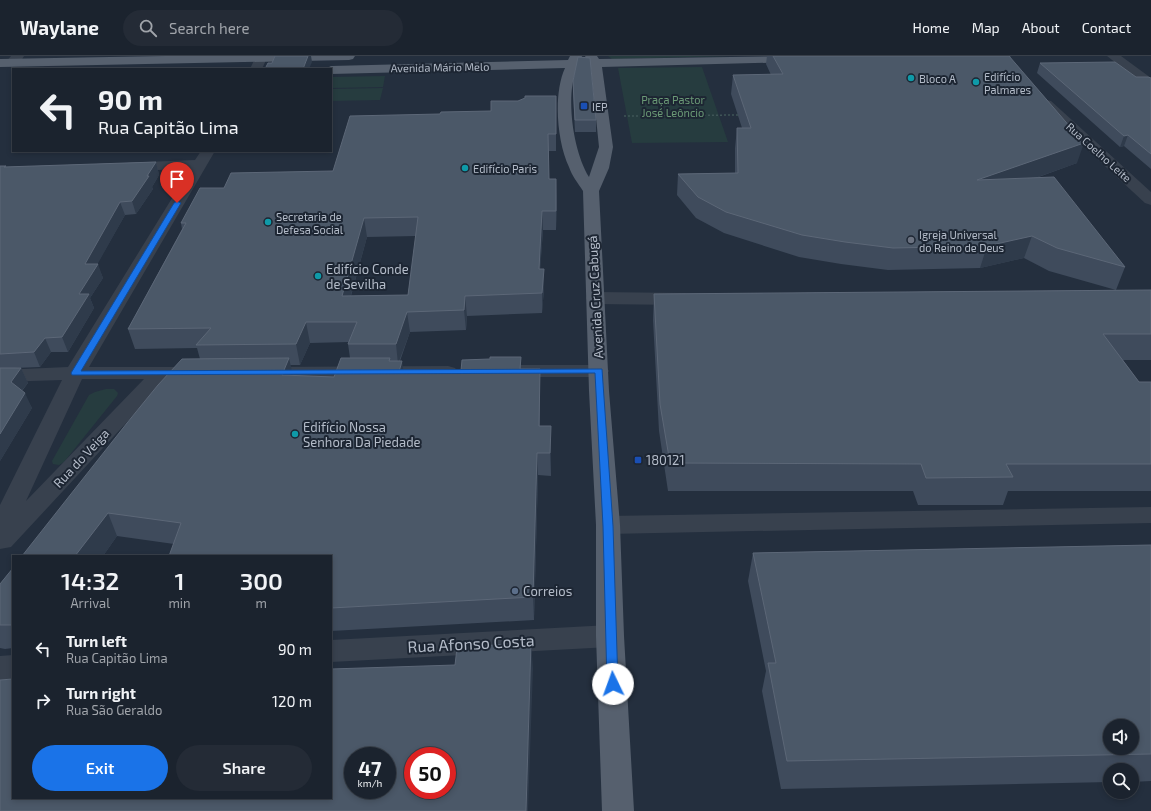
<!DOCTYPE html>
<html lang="en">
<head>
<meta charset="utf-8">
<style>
  :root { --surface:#1b232e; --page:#242b36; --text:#f1f3f6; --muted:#a0a4aa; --line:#39404a; --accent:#1a73e8 }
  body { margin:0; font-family:"Exo 2",sans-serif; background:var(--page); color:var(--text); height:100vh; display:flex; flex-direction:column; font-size:15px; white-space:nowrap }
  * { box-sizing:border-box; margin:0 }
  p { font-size:13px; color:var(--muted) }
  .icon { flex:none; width:22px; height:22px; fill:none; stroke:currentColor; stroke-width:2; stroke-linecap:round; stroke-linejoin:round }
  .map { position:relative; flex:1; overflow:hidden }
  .drawer { position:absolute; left:12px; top:499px; width:320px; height:244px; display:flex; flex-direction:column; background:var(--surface); border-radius:0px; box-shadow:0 2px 6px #0003,0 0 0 1px var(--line) }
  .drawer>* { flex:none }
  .hud { position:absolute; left:12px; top:12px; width:320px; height:84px; border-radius:0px; box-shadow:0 2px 6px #0003,0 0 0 1px var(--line); background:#1b232e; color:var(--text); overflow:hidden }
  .tools { position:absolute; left:1103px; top:663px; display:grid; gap:8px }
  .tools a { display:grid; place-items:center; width:36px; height:36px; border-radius:50%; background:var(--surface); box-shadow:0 2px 6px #0003,0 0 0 1px var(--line); font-size:20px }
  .speed { position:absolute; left:344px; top:691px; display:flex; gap:8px; font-size:20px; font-weight:700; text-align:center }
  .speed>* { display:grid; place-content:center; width:52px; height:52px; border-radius:50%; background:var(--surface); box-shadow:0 2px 6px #0003,0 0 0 1px var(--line); line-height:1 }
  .speed small { font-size:10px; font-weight:400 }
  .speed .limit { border:6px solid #d22; background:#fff; color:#111 }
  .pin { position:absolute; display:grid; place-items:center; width:34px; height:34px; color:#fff; margin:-41px -17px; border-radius:50% 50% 50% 0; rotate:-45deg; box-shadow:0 0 4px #0007 }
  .pin .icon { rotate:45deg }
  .me { position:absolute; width:44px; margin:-22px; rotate:357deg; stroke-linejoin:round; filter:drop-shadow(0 0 3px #0008) }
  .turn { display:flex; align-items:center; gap:14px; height:84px; padding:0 20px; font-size:18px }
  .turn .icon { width:52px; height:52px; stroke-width:2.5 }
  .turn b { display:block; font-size:28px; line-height:34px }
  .eta { display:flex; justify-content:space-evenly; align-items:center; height:68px; text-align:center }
  .eta b { font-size:24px; font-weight:600; line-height:28px }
  .button { display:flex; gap:8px; margin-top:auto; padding:8px 20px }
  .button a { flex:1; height:46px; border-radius:24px; background:var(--accent); color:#fff; font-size:16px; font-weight:600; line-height:46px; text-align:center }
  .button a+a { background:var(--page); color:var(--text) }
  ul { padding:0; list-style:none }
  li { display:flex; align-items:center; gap:12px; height:52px; padding:0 20px }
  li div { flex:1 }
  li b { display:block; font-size:15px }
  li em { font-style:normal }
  header { display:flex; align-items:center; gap:24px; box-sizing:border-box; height:56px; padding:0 20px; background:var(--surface); border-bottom:1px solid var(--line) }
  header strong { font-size:19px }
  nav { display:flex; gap:22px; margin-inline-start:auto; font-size:14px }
  .search { width:280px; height:36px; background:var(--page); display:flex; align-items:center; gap:10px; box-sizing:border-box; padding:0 14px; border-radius:22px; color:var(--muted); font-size:15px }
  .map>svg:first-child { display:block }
  .green { fill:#263c3f }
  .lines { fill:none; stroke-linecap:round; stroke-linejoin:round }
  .path { stroke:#3f5557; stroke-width:1.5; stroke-dasharray:2 2; stroke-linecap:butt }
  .minor { fill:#38414e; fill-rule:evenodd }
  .major { fill:#56606e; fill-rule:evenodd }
  .wall { fill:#3f4b5c; fill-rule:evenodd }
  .shaded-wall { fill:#2f3b4b }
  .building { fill:#4b5868; stroke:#5c6777; fill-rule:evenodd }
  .route { fill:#1a73e8; stroke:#114b97 }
  .culture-dot { fill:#0f9aa8; stroke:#1d2633; stroke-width:1.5 }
  .transit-dot { fill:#1a4fb4; stroke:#1d2633; stroke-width:1.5 }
  .worship-dot { fill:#6b7280; stroke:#1d2633; stroke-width:1.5 }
  .service-dot { fill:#5c6f8a; stroke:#1d2633; stroke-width:1.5 }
  .labels { text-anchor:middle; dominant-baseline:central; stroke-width:4; stroke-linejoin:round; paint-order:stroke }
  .far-street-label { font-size:11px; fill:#b4bcc9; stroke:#1d2633 }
  .far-poi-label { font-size:11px; fill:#b4bcc9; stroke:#1d2633; text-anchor:start }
  .far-park-label { font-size:11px; fill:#6b9a76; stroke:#1d2633 }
  .poi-label { font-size:13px; fill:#b4bcc9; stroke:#1d2633; text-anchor:start }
  .street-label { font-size:13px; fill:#b4bcc9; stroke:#1d2633 }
  .near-street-label { font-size:16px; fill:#b4bcc9; stroke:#1d2633 }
</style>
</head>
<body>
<header>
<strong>Waylane</strong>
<div class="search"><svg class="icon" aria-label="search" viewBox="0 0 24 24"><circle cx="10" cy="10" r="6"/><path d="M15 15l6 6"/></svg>Search here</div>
<nav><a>Home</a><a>Map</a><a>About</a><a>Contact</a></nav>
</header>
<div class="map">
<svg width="1151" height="755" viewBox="0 0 1151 755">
  <rect width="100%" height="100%" fill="#242f3e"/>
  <path class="green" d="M608,0h122l-118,3z
    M702,11l26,75 -96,1 -14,-75z
    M385,20l-2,11 -52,1v-11z
    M383,32l-3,12 -49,1v-12z
    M106,333h8l4,4 -1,3 -53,66 -5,3 -6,-1 -1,-3 37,-66 6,-3z"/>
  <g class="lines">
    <path class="path" d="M624,60l114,-1"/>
    <path class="minor" d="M11,0h13c-4,7 -9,12 -17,10l-2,-3z
      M256,0h15l-5,4 -4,9h-12z
      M1107,0h14l30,22v10l-5,-1z
      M1046,44l5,1 100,91v13l-6,-2 -104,-96 -2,-3 2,-3z
      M201,95h14l-126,216h109l7,2 3,4 -3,4 -7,2h-31l-156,168 -11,2v-44l62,-125 -62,2v-12l68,-3 122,-198 -64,2 -5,-2 -3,-3 3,-3 74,-3zM82,323h62l-118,122z
      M595,236l89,1 7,2 2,4 -2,4 -7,2 -89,-1 -7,-2 -2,-4 2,-4z
      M510,309h89l7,2 3,4 -3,4 -7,2h-89l-7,-2 -3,-4 3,-4z
      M448,310l7,2 3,4 -3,4 -7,2 -186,1 -7,-2 -3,-4 3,-4 7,-2z
      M1151,451v16l-543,11 -9,-3 -3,-6 3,-6 9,-3z
      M610,569l10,3 4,8 -4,8 -10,3 -279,15v-22z
      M13,599v24l-13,1v-24z"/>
    <path class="major" d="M165,0h190l-2,3 -4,1 -349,7v-8z
      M570,0h12l-1,4h6l-2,-4h12l2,3 202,-3 1,2 -2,3 -4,1 -194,5 11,80 -4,21 -10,23 10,200 11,134 4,111 10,175h-32l-6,-175v-111l-7,-134 -6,-200c-5,-8 -11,-15 -14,-24 -12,-25 -16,-73 -4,-99l-234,6v-5h-6l6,-3 237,-6zM577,11h13l1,2 8,78 -10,30c-16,-26 -24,-81 -12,-110z"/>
  </g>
  <path class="wall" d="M767,0h244l-1,1 67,106 -41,15 89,89 -9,23 -67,-19 -25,-13 -44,10 -92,2 -47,-6 -42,-7 -75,-24 -28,-15 -19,-23 1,-21 57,-1v-25l2,-20h5l-11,-34 2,-19h38l-5,-11z
    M1040,7l96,14 15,1v91l-27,-23 -4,1 -83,-74z
    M573,25l23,39v12h-21l-2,-39z
    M556,40v55h-7v28l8,18 -1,33h-13l-3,39 4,19 -2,25 -75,3 -1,14 -56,2 -10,29 4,11 57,-1 29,-12 31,-2v12h19v57l11,22v28l-13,-1 -4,145 -203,11v-75l-157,-12 -57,-8 -14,20h-81l178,-197 -3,-11 -62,1 -7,-20 54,-100 -1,-6 43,-35 109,-17 107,-57 51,-3 27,-10zM416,180l-8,59 -57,1 16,-59zM349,286l-1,2 2,14 -16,19 -41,-2 -3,-10h10l10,-22z
    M156,106l3,13 -7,12 1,2 -17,25 -11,1 -28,49 6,14 -13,20 4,10 -26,44h-17l-11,15 -25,1h6l7,15 -6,8 10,17 -32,53v-295l7,1z
    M1151,234v70h-28l16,22h12v109h-143l-5,14h-85l-5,-14h-245l-9,-60 -6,-111 1,-26z
    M1151,489v236l-19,1v-12h-22v12l-329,7 -19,-98 4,-20 -18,-90 5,-28z
    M13,512v80l-8,1 -5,-1v-64z"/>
  <path class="shaded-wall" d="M308,0h3l1,6 -3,7h-6z
    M1128,79l-4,11 -4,1 4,-11z
    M1084,87l-7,20 -106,38 6,-21z
    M156,106l3,13 -7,12 1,2 -17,25 -4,-13z
    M556,123l1,18 -1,33z
    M120,146l5,13 -33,59 6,-10 5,14 -13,20 4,10 -26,44 -6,-15 17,-43 6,-30z
    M542,155l1,19 -4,58v-19z
    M364,162l3,19 -22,79 -3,-20z
    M1032,180l-8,22 -44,10 7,-22z
    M544,213v19l-2,25v-20z
    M465,240l2,20 -1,14 -2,-20z
    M407,256l3,20 -12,32 -2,-20z
    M306,266l4,21 -10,22 -4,-21z
    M45,282l6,14 -11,15 -6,-15z
    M289,302l5,22 -12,-5z
    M402,305l3,22 -6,-11z
    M21,312l7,15 -11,13 -6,-14z
    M540,313v22l-1,57v-22z
    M25,337l7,15 -32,53v-27z
    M551,370v50l-1,-23z
    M537,397l1,22 -4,145 -1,-23z
    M108,457l9,23 -14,20h-28z
    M531,586l2,27 -5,142h-2z"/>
  <path class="building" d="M275,0h33l-5,13h-38l3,-6h4z
    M773,0h236l75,87 -107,37 77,-3 71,90 -68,-19 -25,-12 -45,10 -94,2 -48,-6 -43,-7 -76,-23 -28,-15 -20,-23 60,-1 -1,-45h14l-18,-53 50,-1z
    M578,1l12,1 6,62h-21l-2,-39z
    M1115,6l21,15h12l3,1v76l-23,-19 -4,1 -84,-73z
    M525,40h31v38h-8l1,45h7v32h-14l-3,58h5l-2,24 -77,3 -1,14 -57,2 -11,32h-48l9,-22h-51l-10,22 -100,1 15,-17 -83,1 58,-106h-5l19,-35h24l7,-15 102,-2 17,-55 90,-2 1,-2 50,-1v-10h27l7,-3zM418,161l-10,78 -66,1 22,-78z
    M156,106l-9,14h2l-17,25 -12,1 -35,62h13l-19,30h10l-27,43 -17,1 -11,14 -34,2v-188h6l-2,1z
    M1151,234v44h-48l36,48h12v82h-145l7,13 -87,1 -5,-14 -251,-1 -10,-59 -6,-110z
    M490,301h31l-1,12h20l-1,57h12l-1,27h-13l-4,144 -202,11v-52h-162l12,-33 -73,-10 -33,43h-53l105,-133 31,-38 24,-26 107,-1 -7,17 52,2 7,-19h49l-1,3h13l-3,11 62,-1 1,-11 28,-1z
    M0,312h21l-10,14 14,11 -25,41z
    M1151,489v209l-364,7 -19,-98h8l-23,-110zM1110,670h22v22h-22z
    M13,512v57h-13v-41z
    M531,586l-5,169h-526v-131l13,-1v119h318v-129l124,-4 2,-17zM353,700h34v34h-34zM413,700h34v34h-34z"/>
  <path class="route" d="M177,145l4,2 -100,168 521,-2 11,157 5,158 -1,3 -4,2 -5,-2 -1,-3 -4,-158 -8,-153 -523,2 -1,-2 103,-170z"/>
  <g class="culture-dot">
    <circle cx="911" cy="22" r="4"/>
    <circle cx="976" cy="26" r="4"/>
    <circle cx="465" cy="112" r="4"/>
    <circle cx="268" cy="166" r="4"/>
    <circle cx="318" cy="220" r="4"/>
    <circle cx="295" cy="378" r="4"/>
  </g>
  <g class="transit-dot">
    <rect x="580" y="46" width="8" height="8" rx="2"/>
    <rect x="634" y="400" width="8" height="8" rx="2"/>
  </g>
  <circle class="worship-dot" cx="911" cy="184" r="4"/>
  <circle class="service-dot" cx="515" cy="535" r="4"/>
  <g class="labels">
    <g class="far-street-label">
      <text transform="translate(440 11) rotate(-1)">Avenida Mário Melo</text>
      <text transform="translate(1099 96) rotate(42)">Rua Coelho Leite</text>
    </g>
    <g class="far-poi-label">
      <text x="984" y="20">Edifício<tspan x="984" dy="13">Palmares</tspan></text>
      <text x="919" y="22">Bloco A</text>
      <text x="592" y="50">IEP</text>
      <text x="473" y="112">Edifício Paris</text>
      <text x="276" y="160">Secretaria de<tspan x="276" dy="13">Defesa Social</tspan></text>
      <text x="919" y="178">Igreja Universal<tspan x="919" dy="13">do Reino de Deus</tspan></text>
    </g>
    <g class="far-park-label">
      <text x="673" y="43">Praça Pastor<tspan x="673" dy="13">José Leôncio</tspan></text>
    </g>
    <g class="poi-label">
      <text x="326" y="213">Edifício Conde<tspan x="326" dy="15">de Sevilha</tspan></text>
      <text x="303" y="371">Edifício Nossa<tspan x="303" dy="15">Senhora Da Piedade</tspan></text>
      <text x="646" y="404">180121</text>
      <text x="523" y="535">Correios</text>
    </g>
    <g class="street-label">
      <text transform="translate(595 241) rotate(-93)">Avenida Cruz Cabugá</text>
      <text transform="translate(81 402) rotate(-47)">Rua do Veiga</text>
    </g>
    <g class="near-street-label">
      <text transform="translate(471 587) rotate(-3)">Rua Afonso Costa</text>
    </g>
  </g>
</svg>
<div class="tools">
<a><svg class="icon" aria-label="sound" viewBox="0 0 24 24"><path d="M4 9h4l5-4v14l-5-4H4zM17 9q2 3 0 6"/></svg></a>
<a><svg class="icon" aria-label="search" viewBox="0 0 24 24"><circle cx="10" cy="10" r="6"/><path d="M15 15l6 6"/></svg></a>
</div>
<div class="speed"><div>47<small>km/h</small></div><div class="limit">50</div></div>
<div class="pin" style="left:177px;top:147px;background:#d93025"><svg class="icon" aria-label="arrive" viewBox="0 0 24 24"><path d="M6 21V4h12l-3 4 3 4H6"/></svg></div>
<svg class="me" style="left:613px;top:628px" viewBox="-20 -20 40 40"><circle r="19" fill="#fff"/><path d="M0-13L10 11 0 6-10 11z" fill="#1a73e8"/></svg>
<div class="hud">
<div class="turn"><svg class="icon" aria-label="left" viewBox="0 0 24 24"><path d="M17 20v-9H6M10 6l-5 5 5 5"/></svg><div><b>90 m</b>Rua Capitão Lima</div></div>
</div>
<section class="drawer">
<div class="eta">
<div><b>14:32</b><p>Arrival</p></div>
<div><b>1</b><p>min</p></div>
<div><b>300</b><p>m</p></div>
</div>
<ul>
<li><svg class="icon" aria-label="left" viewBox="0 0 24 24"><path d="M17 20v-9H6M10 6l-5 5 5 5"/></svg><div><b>Turn left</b><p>Rua Capitão Lima</p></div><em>90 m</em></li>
<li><svg class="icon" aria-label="right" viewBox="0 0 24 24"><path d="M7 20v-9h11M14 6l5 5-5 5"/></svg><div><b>Turn right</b><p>Rua São Geraldo</p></div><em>120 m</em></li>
</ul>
<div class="button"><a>Exit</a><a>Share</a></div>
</section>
</div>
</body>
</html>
